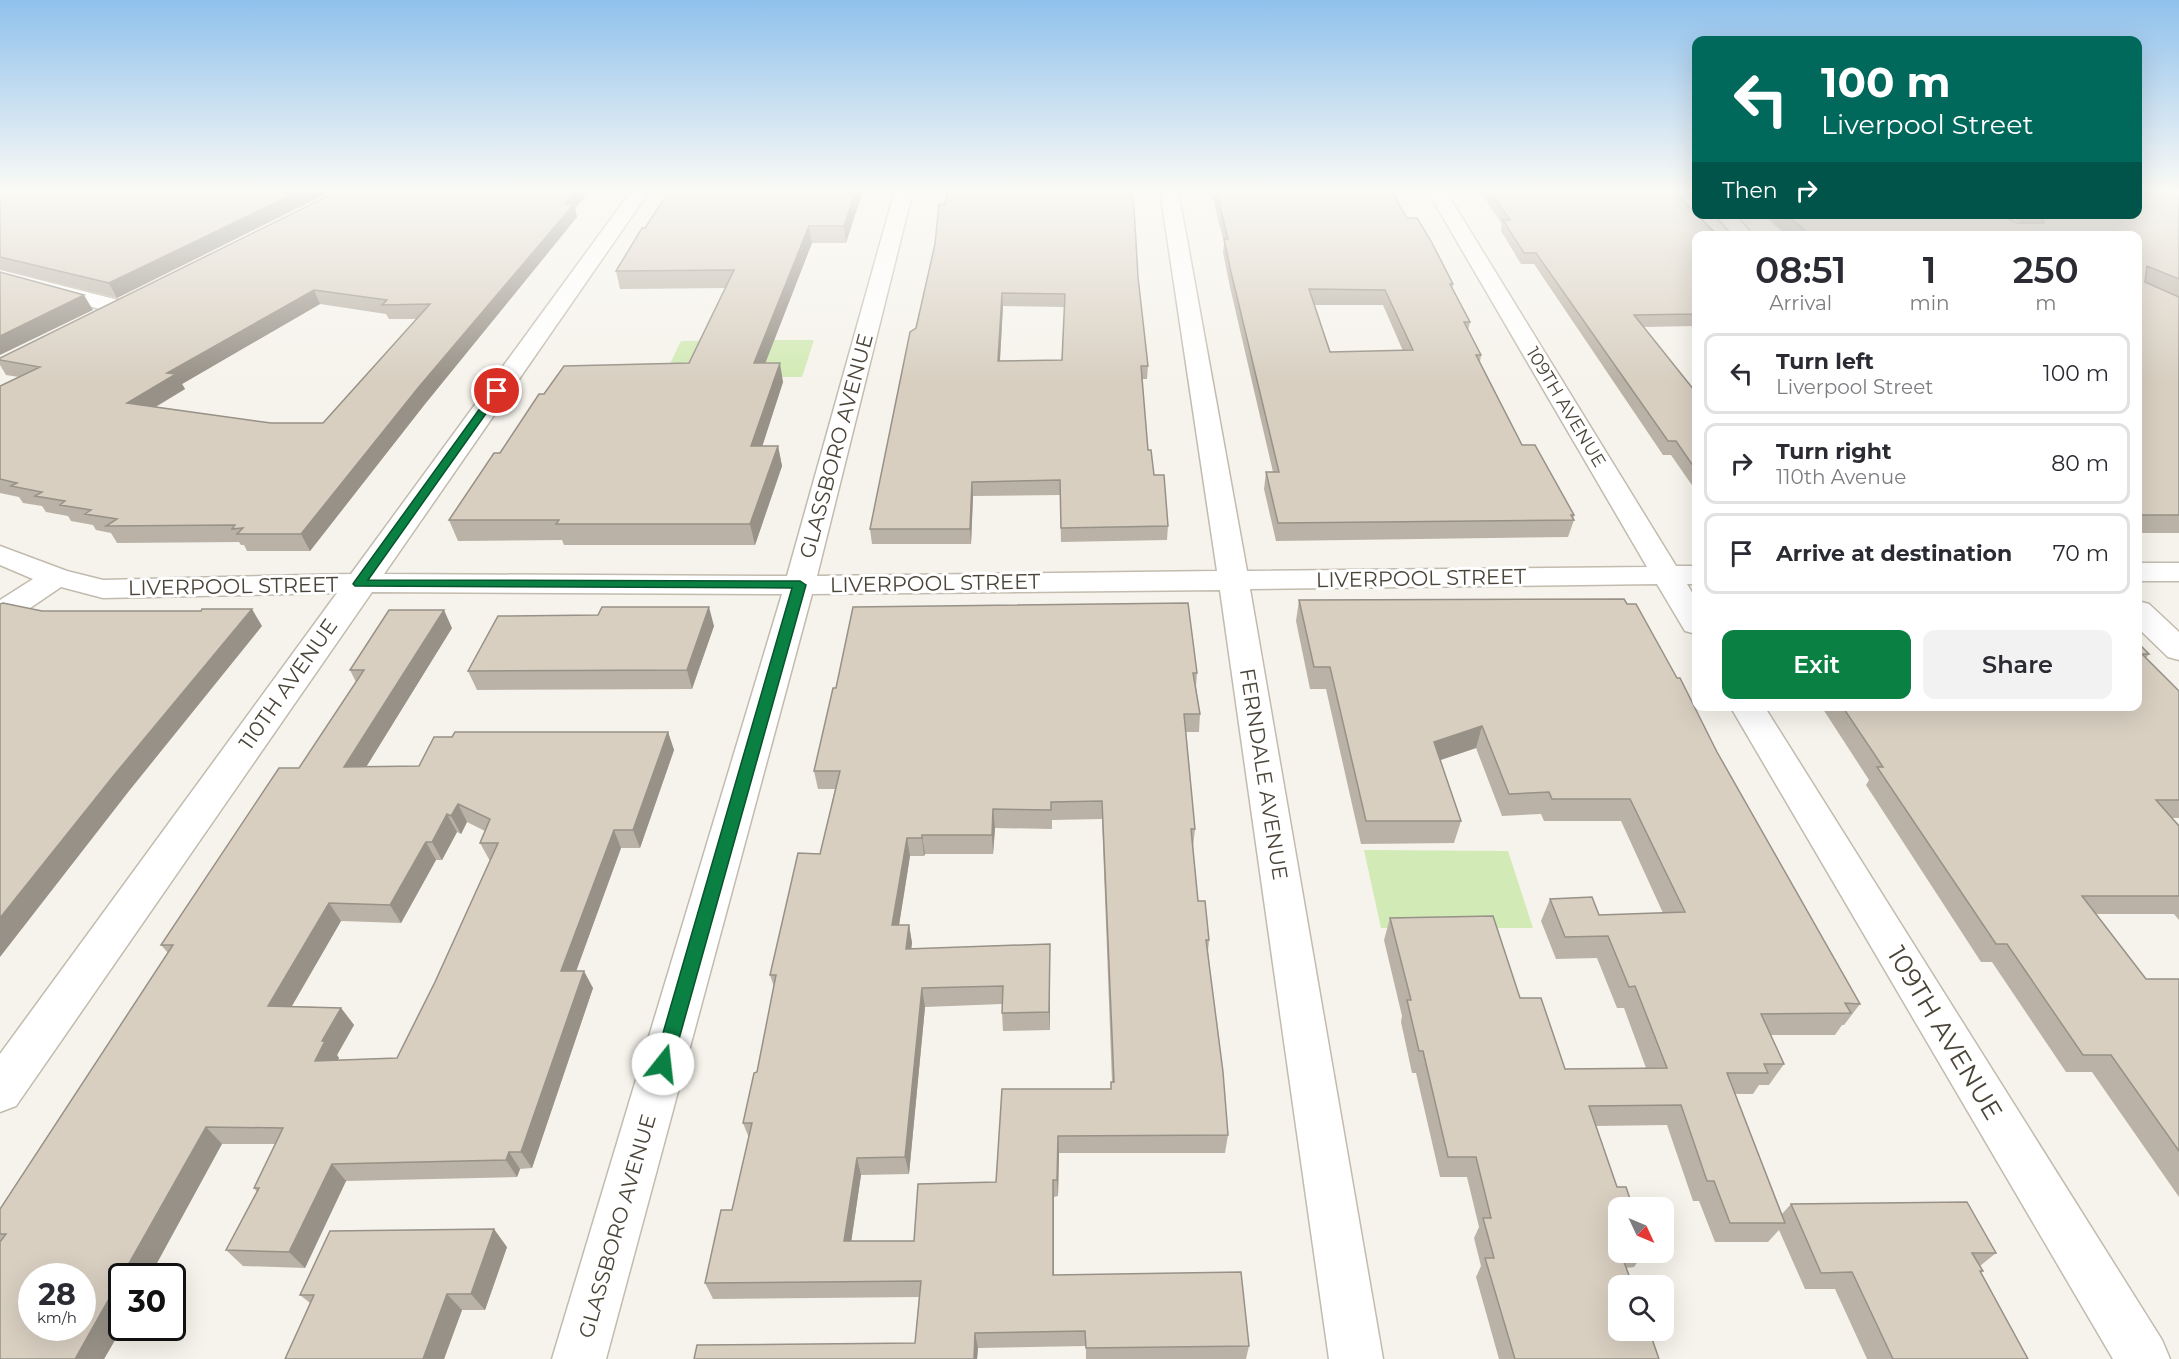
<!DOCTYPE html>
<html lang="en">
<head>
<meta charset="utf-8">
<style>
  :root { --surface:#fff; --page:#f2f2f3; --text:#2b2b33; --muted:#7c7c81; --line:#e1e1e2; --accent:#0b8043 }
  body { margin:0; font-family:Montserrat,sans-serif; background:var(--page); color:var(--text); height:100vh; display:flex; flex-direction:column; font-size:22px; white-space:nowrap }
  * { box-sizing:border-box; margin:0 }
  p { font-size:20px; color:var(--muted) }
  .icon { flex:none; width:33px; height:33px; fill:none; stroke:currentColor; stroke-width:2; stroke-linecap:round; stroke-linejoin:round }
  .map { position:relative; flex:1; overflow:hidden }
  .details { position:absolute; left:1692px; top:231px; width:450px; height:480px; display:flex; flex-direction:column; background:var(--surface); border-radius:12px; box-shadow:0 6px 24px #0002 }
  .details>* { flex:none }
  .hud { position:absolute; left:1692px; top:36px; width:450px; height:183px; border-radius:12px; box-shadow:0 6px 24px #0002; background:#00695c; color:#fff; overflow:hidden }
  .needle { width:39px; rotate:134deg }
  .buttons { position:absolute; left:1608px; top:1197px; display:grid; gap:12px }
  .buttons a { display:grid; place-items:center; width:66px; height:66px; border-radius:12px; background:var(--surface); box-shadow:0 6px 24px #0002; font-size:30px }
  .speed { position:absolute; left:18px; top:1263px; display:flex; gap:12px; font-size:30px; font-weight:700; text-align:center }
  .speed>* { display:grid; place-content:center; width:78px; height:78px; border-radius:50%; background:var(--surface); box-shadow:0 6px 24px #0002; line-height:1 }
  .speed small { font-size:15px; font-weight:400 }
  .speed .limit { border:3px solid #111; border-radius:9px; background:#fff; color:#111 }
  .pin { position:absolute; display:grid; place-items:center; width:51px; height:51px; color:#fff; margin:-26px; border:3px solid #fff; border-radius:50%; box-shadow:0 2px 6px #0007 }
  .me { position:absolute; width:66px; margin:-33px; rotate:16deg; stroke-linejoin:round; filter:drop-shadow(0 0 4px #0008) }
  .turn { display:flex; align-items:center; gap:21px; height:126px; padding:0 30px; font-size:27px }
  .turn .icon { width:78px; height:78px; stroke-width:2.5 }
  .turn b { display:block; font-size:42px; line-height:51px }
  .then { display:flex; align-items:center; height:57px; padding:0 30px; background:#0003; gap:12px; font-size:22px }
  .eta { display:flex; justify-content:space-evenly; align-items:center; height:102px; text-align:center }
  .eta b { font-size:36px; font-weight:600; line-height:42px }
  .button { display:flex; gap:12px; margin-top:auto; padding:12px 30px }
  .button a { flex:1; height:69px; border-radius:12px; background:var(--accent); color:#fff; font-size:24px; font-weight:600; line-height:69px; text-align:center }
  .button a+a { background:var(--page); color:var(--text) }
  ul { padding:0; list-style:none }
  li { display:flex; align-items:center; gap:18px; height:81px; margin:0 12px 9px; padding:0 18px; border:3px solid var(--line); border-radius:12px }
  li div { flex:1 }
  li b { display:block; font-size:22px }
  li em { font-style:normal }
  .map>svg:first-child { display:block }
  .green { fill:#d2eab5 }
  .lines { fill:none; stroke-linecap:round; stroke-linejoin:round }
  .street-casing { stroke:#c2bbae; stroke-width:3 }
  .street { fill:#fff; fill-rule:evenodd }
  .wall { fill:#bab2a6; fill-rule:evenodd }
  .shaded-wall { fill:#979187 }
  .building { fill:#d8cfc1; stroke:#979187; stroke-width:1.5; fill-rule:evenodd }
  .route { fill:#0b8043; stroke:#07532c; stroke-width:1.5 }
  .labels { text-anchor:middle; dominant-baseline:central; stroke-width:6; stroke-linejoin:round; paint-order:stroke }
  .far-street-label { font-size:18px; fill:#4b4439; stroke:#fff }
  .street-label { font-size:21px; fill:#4b4439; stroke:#fff }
  .near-street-label { font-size:26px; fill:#4b4439; stroke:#fff }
</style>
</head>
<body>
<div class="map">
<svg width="2179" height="1359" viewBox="0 0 2179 1359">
  <rect width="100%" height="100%" fill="#f6f3ec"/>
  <path class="green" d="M741,340l-78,38 18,-37z
    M755,340h59l-12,37h-62z
    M1364,850l144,1 25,77h-152z"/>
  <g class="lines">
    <g class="street-casing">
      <path id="street" d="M318,190h70l2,4 -3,4c-22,5 -45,2 -66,-4z
        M632,190h18l-266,384 403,2 108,-386h18l-96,386 400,-5 -57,-381h18l69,381 400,-4 -220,-377h18l231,376h20v18h-9l9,15v35l-11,-3 -28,-47 -407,5 133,770h-54l-109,-769 -408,4 -206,765h-54l230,-765 -410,-2 -356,514 -16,6v-58l337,-461 -234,5 -42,-11 -50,34 -11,3v-24l33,-21 -33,-14v-19l67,25 36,9 248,-6z
        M1714,214h20l20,22h-20z
        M0,270l126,32 3,5 -3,5 -8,2 -118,-32z
        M2138,563h41v18h-41z
        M2138,601l11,3 30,28v28l-11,-3 -30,-29z
        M1730,706h34l398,634 8,19h-57z"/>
    </g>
    <use href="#street" class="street"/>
  </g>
  <path class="wall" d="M0,190l324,5 -207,103 -117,-29z
    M340,190h250l-15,19 2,8 -152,187 -115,147h-63l-3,-6h-3l-2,-3 -122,1 -6,-10 -15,-3 -3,-5 -22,-4 -3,-5 -22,-4 -4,-6 -19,-3 -4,-6 -19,-4v-107l19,-9 -13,-2 -6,-10v-7zM320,304l66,10 3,5h28l-94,104h-52l-115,-16 29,-18 -3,-5z
    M670,190h193l-17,53h-34l-47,120 18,19 -21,64h16l4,20 -27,79h-191l-2,-5 -104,1 -9,-21 95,-126 145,-31 37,-75 -106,1 -4,-18z
    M1211,190h180l16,28 46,66 -1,5 18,33 -2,8 13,25 -1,7 42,83 52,70 -1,4 1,1 -6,17 -292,4 -12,-52 2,-17h7l-43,-185 -7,-34 1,-10zM1314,305h69l20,46 -73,1z
    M1479,190h194l23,46v90l-53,1 51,63h2v101l-25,-36h-8l-129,-191h-13l-20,-33 1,-7z
    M2179,190v343h-41v-297h-351l-24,-22h237l17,9h4l-16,-9h133z
    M1134,208l4,69 10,89 -1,13h-5l6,71 6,25 14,51 -1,14 -106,2 -1,-47 -87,1 -2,48h-99l-2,-15 40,-197zM1003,306l62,1 -3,53 -62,1z
    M1299,600l328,4 90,148 143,252 -16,21h-2l-7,10h-65l14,29 -15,21h-10l-6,9h-18l47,120 9,-10 205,49 -16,13 3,5 -2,1 47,87h-161l-32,-70h-30l-26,-59 -11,12h-53l-16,-41h-6l-26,-76 -71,1 22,126h27l-11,15 -8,1 33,91h-160l-23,-82 5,-11 -7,-28 5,-11 -12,-50h-27l-24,-104h-4l-11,-51 1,-6 -18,-76 6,-22 130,80 45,71 81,-1 -22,-60h-7l-20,-50 -41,1 -15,-38 9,-22 49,16 64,-2 -42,-92h-77l-3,-7 -39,2 -26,-68 -36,12 21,61 -7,22 -93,1 -35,-155h-16l-14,-68z
    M714,626l-22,63 -215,1 -9,-19z
    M452,628l-86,139 53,-1 249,-34 6,18 -34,98h-19l-45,123 17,17 -61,180 -12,1 -3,8 -171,4 -41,87 -62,-2 -17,-16 31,-58 -3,-4 21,-44h-53l-100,132v52l-18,31h-104v-150l168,-256 -7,-8 138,-177 57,-86 -6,-12zM467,822l18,9 -5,12 10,18 -55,121 -38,76 -59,2 1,-2 -2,-3 17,-30 -13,-17 -49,-2 49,-85 60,2 32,-58 3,-5h6l15,-28 4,2z
    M2138,643l11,11 -3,4 33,33v127h-7l7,8v94l-5,-6h-78l50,65h33v218l-87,-125h-26l-74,-110h-11l-115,-177 3,-5 -48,-74h317z
    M1197,673l-1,14 4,27 -1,18h-13l9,97 -2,18 5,54 11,39 -1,11 20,184 -3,18h-166l-1,43 -4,1v78l195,71 -3,13h-160v-13l-108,2 -1,11h-283l221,-16 4,-46 -206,2 -8,-16 27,-73 17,-72 -6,-15 14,-51 17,-85 -4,-12 50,-121 15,-65h-17l-4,-18 19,-83zM1102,819l10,263 -1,7 -115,93 -82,59h-63l10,-66 48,-1 16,-167 77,-3v9l1,18 47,-1v-86l-139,5 1,-6 -3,-18h-10l11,-69h14l1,-2h68l2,-26 57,1v-9z
    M507,1247l-22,63h-23l-18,49h-159l25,-56 -10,-8z"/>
  <path class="shaded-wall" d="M302,190h20l2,5 -207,103 -8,-15z
    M576,190h14l-15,19 2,8 -152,187 -115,147 -9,-17z
    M856,190h7l-17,53 -2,-17z
    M809,226l3,17 -54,139 -4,-19z
    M314,290l6,14 -138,80 3,5 -49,29 -9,-15 40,-30z
    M1002,293l1,13 -4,68 -1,-13z
    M84,295l9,15 -93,45v-19z
    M780,363l3,19 -27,84 -5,-20z
    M778,446l4,20 -27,79 -5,-21z
    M972,482l1,14 -2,48 -1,-15z
    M709,607l5,19 -22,63 -5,-19z
    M252,609l10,17 -133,165 -129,166v-39l115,-144z
    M444,610l8,18 -97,157 -11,-18z
    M1482,726l-6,22 -47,16 5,-22z
    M668,732l6,18 -34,98 -7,-18z
    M458,804l9,18 -6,12 -10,-18z
    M993,809l2,19 -2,26 -1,-19z
    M447,814l10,18 -15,28 -10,-18z
    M614,830l7,18 -51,140 -9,-17z
    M922,835l3,19 -1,2 -2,-18z
    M907,838l3,18 -14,88 -4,-19z
    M426,842l10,18 -35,63 -11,-18z
    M329,903l12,18 -59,102 -14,-17z
    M909,925l3,18 -3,24 -3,-18z
    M1050,944v86l-1,-18z
    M584,971l9,17 -61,180 -11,-16z
    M922,988l3,19 -16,167 -4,-17z
    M341,1008l13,17 -17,30 2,3 -11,20 -13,-17 7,-20z
    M206,1127l16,17 -72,132h-28z
    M1058,1136l1,17 -1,43 -1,-16z
    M509,1152l11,17 -3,8 -11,-17z
    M857,1158l4,17 -12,82 -5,-16z
    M332,1164l14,17 -41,87 -16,-16z
    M1053,1180l1,17v94l-1,-16z
    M494,1229l13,18 -22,63 -14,-16z
    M122,1277v51l-18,31h-29z
    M447,1294l15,16 -18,49h-21z
    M975,1333l3,15 -1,11h-3z"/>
  <path class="building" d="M0,190h302l-193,93 -109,-26z
    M340,190h236l-11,14h9l-156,184 -117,146h-64l6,-6 -11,1 3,-4 -129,1 11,-7 -32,-5 6,-4 -31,-5 5,-4 -30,-5 7,-4 -31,-6 6,-3 -17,-4v-93l40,-19 -40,-7v-2zM314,290l73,10 -5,5 48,-1 -107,119h-52l-144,-20 49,-29 -9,-1z
    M670,190h186l-12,36h-35l-55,137h26l-29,83h27l-28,78h-194l3,-4h-110l45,-67h6l39,-59h5l20,-28 125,-3 45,-93 -118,1 26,-43h3z
    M948,190h183l3,18 4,69 10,89h-7l7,84h3l3,25h10l4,51 -107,2 -1,-48 -88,2 -2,47h-100l40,-197 6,-4 19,-84 4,-39 6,-1zM1002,293l63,1 -3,66 -64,1z
    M1216,190h175l16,28h10l14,23 22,43h-3l20,38h-6l17,33h-5l46,90h13l39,70h-3l3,5 -296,3 -12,-51h13l-48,-200 -7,-33h4zM1309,289l76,1 28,60 -83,2z
    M1489,190h184l45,46h-22v78l-62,1 60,75h2v80l-20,-29h-8l-132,-188h-12l-21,-33h7z
    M2138,190h41v89l-32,-13 -2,16 34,15v218h-41v-279h-327l-25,-22h214l17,9h27l-2,-8 -1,-1h97z
    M0,272l84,23 -84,41z
    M1624,599l3,5h9l41,74h3l37,74 143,252 -15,-1 6,10 -90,1 23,50h-20l4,9h-41l58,150h-55l-16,-42h-7l-26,-76 -92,1 28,81h9l7,21h-15v44h5l1,2h-3l12,32h-15v44h31l10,29h-144l-30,-101h9l-11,-40h8l-15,-61h-28l-25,-106h-4l-12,-51h4l-21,-82 103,-2 27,82h21l24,71 102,-1 -32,-82 -6,1 -21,-51 -43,1 -15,-38 42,-2 7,18 86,-3 -55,-113h-78l-3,-7 -40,2 -27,-68 -48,16 27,79h-95l-36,-154h-16l-15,-67z
    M3,603l39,8h159l1,-2h50l-137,165 -115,144v-314z
    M1188,603l9,70h-4l7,41h-16l11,115h-4l7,72h7l4,39h-3l17,132 5,63 -170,1 -1,44h-4v95l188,-3 8,74 -163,2 -1,-17 -110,2 -1,26h-280l3,-14 218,-2 6,-62 -216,2 16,-73h11l20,-87h-9l11,-50 3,-1 19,-97h-6l28,-122 22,1 20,-83h-26l19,-83h3l17,-81zM1102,801l12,281h-3v7h-109l-6,93 -78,2 -4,57h-70l13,-83 48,-1 17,-169 81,-2 -1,27 47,-1 1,-68 -144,5 3,-24h-17l15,-87h15v-3h70l1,-26 58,1v-8z
    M602,607h107l-22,63 -219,1 30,-55 100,-1z
    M389,610h55l-100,157 75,-1 15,-29h18l3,-5h213l-35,98h-19l-53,141h23l-63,181h-12l-3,8 -174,4 -43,88 -63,-2 33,-62h-5l29,-60 -77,-1 -131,232h-75v-117l6,-8h-6v-25l173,-264h-12l118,-177h20l65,-98h-14zM458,804l32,15 -10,24h18l-63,139 -38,76 -82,3 10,-20h-3l19,-33 -73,-2 61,-103 61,2 33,-58 3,-5h6l15,-28 4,2zM32,1276h50v52h-50z
    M2138,643l11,11h-7l37,37v109h-23l23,26v70h-97l64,83h33v172l-68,-96h-28l-76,-111h-11l-119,-177h6l-41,-61h296z
    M1967,1202l29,51h-24l11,18h-3l48,88h-135l-41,-87 -31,1 -30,-69z
    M494,1229l-23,65h-24l-24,65h-138l29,-64h-14l30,-64z"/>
  <linearGradient id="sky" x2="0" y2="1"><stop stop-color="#8fc1ec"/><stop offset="0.5" stop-color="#fbfaf6"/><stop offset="1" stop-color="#fbfaf6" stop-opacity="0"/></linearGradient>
  <rect width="2179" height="381" fill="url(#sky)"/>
  <path class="route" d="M497,388l5,3 -134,189 432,1 6,4 -134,479 -2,5 -7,3 -6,-3 -3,-5 138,-476 -437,-2 -2,-2 2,-3 139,-192z"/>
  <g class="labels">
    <g class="far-street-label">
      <text transform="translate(1566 407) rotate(59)">109TH AVENUE</text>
    </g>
    <g class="street-label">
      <text transform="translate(836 446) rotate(-75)">GLASSBORO AVENUE</text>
      <text transform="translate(1421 578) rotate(-1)">LIVERPOOL STREET</text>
      <text transform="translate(935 583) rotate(-1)">LIVERPOOL STREET</text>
      <text transform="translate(233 586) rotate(-1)">LIVERPOOL STREET</text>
      <text transform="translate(288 684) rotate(-55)">110TH AVENUE</text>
      <text transform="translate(1264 774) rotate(81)">FERNDALE AVENUE</text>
      <text transform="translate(617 1226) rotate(-74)">GLASSBORO AVENUE</text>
    </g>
    <g class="near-street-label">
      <text transform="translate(1945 1033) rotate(59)">109TH AVENUE</text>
    </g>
  </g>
</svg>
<div class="buttons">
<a><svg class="needle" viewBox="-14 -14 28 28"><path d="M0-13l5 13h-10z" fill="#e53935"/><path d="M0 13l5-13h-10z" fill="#7c7c81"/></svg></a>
<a><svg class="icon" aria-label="search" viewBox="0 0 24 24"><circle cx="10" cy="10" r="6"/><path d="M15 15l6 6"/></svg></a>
</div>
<div class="speed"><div>28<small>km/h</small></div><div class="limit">30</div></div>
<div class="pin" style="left:497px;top:391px;background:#d93025"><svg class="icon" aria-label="arrive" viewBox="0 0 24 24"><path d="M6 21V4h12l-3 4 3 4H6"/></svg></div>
<svg class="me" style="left:663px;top:1064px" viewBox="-20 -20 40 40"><circle r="19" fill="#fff"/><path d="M0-13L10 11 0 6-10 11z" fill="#0b8043"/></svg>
<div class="hud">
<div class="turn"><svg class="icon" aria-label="left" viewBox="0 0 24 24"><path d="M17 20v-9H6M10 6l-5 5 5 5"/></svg><div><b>100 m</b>Liverpool Street</div></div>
<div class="then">Then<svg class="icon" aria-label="right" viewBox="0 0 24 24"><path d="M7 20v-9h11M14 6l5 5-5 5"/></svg></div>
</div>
<section class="details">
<div class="eta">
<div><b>08:51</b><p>Arrival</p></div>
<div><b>1</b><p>min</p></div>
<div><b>250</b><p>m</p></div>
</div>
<ul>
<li><svg class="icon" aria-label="left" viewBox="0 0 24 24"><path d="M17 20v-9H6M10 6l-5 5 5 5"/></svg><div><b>Turn left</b><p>Liverpool Street</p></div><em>100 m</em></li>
<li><svg class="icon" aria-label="right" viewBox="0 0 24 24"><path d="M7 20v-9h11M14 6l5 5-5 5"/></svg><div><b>Turn right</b><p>110th Avenue</p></div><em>80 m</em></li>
<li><svg class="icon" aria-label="arrive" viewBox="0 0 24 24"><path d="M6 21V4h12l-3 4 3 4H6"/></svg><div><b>Arrive at destination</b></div><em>70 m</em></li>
</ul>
<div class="button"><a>Exit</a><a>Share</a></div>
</section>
</div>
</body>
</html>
